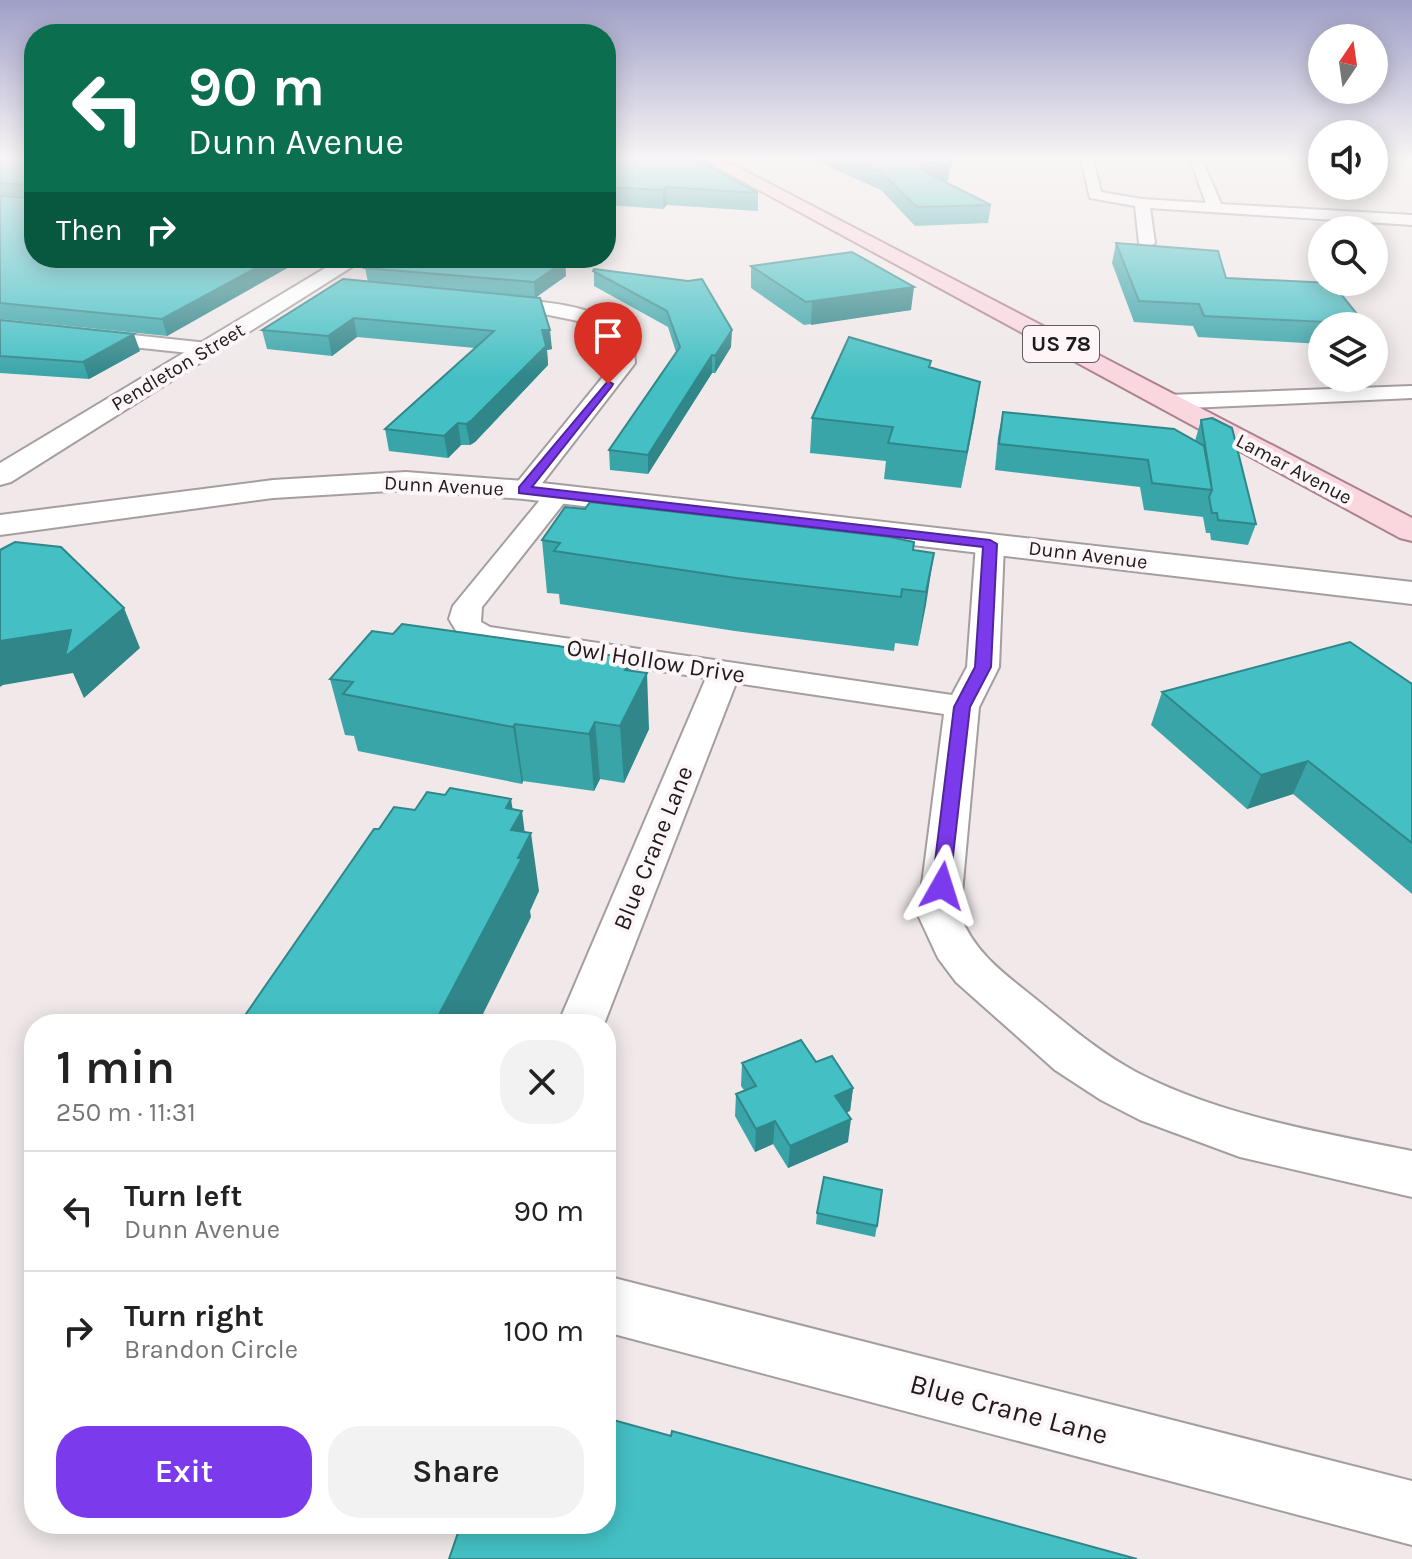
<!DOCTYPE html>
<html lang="en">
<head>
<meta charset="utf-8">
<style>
  :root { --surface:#fff; --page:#f2f2f2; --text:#222; --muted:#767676; --line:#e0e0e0; --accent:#7c3aed }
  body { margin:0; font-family:Karla,sans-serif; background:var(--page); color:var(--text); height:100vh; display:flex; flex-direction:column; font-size:30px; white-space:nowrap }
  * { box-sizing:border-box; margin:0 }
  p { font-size:26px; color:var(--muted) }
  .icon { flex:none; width:44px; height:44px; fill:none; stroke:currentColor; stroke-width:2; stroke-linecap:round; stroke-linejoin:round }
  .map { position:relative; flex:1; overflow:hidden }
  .sheet { position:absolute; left:24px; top:1014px; width:592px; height:520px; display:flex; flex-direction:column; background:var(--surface); border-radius:32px; box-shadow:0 4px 20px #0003 }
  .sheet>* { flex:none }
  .hud { position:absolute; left:24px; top:24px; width:592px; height:244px; border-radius:32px; box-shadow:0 4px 20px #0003; background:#0b6e4f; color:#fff; overflow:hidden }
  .needle { width:52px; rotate:13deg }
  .tools { position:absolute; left:1308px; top:24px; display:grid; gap:16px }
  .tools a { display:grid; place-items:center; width:80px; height:80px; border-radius:50%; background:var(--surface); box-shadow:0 4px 20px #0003; font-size:40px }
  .pin { position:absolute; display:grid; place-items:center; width:68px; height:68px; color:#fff; margin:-82px -34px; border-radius:50% 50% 50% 0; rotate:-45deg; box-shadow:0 0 8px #0007 }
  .pin .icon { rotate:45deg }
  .me { position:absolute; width:88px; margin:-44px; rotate:6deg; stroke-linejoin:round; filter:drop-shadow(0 0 6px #0008) }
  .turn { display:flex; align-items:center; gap:28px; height:168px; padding:0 32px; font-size:36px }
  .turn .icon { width:104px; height:104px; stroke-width:2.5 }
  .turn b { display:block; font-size:56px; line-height:68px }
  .then { display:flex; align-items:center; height:76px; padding:0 32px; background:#0003; gap:16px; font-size:30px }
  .round { display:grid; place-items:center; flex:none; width:84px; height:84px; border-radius:32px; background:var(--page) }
  .summary { display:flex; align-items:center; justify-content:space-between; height:136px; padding:0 32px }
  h1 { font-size:48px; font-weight:600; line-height:60px }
  .primary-button { display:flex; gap:16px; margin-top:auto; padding:16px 32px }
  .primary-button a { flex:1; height:92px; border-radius:32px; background:var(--accent); color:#fff; font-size:32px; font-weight:600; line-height:92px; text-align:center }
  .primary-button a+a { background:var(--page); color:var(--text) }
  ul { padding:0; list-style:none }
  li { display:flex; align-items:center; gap:24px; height:120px; padding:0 32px; border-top:2px solid var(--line) }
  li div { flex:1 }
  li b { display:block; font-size:30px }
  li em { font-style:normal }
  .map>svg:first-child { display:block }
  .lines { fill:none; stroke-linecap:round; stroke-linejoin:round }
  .minor-casing { stroke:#a59d9f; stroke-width:4 }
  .tertiary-casing { stroke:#a59d9f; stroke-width:4 }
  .secondary-casing { stroke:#a59d9f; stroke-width:4 }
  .primary-casing { stroke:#ab828c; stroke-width:4 }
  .minor { fill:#fff; fill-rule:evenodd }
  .tertiary { fill:#fff; fill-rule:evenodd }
  .secondary { fill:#fff; fill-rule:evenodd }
  .primary { fill:#fad6df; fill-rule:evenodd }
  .wall { fill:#3aa5a9 }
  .shaded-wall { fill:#308689 }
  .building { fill:#44c0c4; stroke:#308689; stroke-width:2 }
  .route { fill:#7c3aed; stroke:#51269a; stroke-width:2 }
  .labels { text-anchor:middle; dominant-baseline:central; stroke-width:8; stroke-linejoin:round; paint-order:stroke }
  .far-street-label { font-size:20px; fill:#1e1b1b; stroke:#fdf5f7 }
  .shield { fill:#fdf5f7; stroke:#615c5d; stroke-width:2 }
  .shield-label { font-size:22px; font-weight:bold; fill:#1e1b1b }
  .street-label { font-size:24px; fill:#1e1b1b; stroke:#fdf5f7 }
  .near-street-label { font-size:28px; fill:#1e1b1b; stroke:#fdf5f7 }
</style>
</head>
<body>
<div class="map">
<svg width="1412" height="1559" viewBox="0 0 1412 1559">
  <rect width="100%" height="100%" fill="#f0e8e9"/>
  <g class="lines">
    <g class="minor-casing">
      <path id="minor" d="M1081,159h12l8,33 41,7 64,4 -16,-44h12l19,45 191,11v10l-262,-17 5,35 -8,5 -8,-5 -4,-37 -45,-8z
        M495,298c45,4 107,4 138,42l2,23 -3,4 -99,128h-18l-4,-5 104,-128 -2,-20 -25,-19 -49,-10 -50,-6 -3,-4z
        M0,321l208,22 10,6 -10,6 -208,-22z
        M1412,386v12l-245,11 -11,-7 11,-7z
        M558,486l9,3 4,5 -89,113 -1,15 9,5 462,68 15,-28 9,-123 4,-6h20l4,6 -5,123 -20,40 -19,208c15,39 45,59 77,85 32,26 62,52 99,72 85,44 182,60 276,79v46l-172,-40 -100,-37 -39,-20 -46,-30 -99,-88 -18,-24 -20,-43 26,-201 -208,-31 -132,341h-46l148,-346 -224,-34 -24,-10 -9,-15 4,-13 96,-117z
        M606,1276l806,205v64l-806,-213z"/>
    </g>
    <g class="tertiary-casing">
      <path id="tertiary" d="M406,472l118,9 888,101v22l-888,-105 -118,-9 -133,8 -273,37v-20l273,-35z"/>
    </g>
    <g class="secondary-casing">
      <path id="secondary" d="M342,258h24l-355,224 -11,3v-22z"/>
    </g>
    <g class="primary-casing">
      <path id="primary" d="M702,159h20l690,359v23l-12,-3z"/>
    </g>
    <use href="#minor" class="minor"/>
    <use href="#tertiary" class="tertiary"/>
    <use href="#secondary" class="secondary"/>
    <use href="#primary" class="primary"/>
  </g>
  <path class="wall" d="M0,159l305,99 -138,78 -167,-17z
    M606,159l152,34v18l-91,-6 -4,4 -57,-4z
    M811,159h142l-6,23 44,23 -3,18 -73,3 -34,-36z
    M1116,243l110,35 139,46 -1,2h-42v18l-124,-7 -5,-11 -59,-4 -22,-59z
    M366,258h173l26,3 1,15 -31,22 17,51 -5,1 1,15 -73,77 -5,3h-9l-13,13 -59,-7 -4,-22 90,-81 -118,-11 -25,19 -65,-7 -5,-19 106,-48 -3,-14 4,-3z
    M751,266l160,44 -107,15 -53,-37z
    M594,269l137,78 -16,26h-3l-64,101 -38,-4 -1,-20 67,-98 -8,-25 -74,-41z
    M0,320l140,31 -51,28 -89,-6z
    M930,367l50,15 -19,106 -77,-9 2,-18 -76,-8 2,-35z
    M1003,412l192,29 6,-21 55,104 -8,21 -37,-5 -1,-7h-4l-3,-16 -59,-7 -4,-23 -145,-17 3,-33z
    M542,540l371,10 21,3 -16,93 -23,-3 -1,8 -159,-20 -175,-27 -1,-10 -12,-1z
    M632,671l17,58 -25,54 -24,-4 -6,12 -71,-10 -1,3 -164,-33 -4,-15 -9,-1 -15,-56z
    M1412,684v210l-119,-100 -46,15 -96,-84 11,-33z
    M816,1062l37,26 -3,23 -4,1 2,30 -60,26 -15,-24 -18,8 -20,-36 1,-22 8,-4 -3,-4 1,-23z
    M817,1213l60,13 -2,11 -59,-13z"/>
  <path class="shaded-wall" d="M950,159h3l-6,23 -28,-13z
    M666,187l1,18 -4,4v-19z
    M274,258h31l-138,78 -5,-17z
    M565,261l1,15 -31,22 -1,-16z
    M914,287l-3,23 -100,15 1,-23z
    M354,318l3,19 -25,19 -4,-20z
    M542,330h8l2,19 -5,1 1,15 -73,77 -5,3 -4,-21z
    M732,330l-1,17 -16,26v-17z
    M134,334l6,17 -51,28 -6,-17z
    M712,355v18l-64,101v-19z
    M980,382l-5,34 -14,72 6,-36z
    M458,423l3,22 -13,13 -4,-22z
    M934,553l-8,52 -8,41 8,-54z
    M124,608l16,40 -56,50 -11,-25 -70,12 -3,2v-46z
    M631,659l2,41 14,-27 2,56 -25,54 -4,-57 5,-56z
    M595,722l5,57 -6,12 -5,-57z
    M515,724l8,57 -1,3 -9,-57z
    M1308,761l-15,33 -46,15 14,-34z
    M511,799l4,24 7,-12 4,31 5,-9 8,58 -9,20 1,6 -53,107h-44l72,-216z
    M853,1088l-3,23 -18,7 3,-22z
    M851,1119l-3,23 -60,26 2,-22z
    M775,1121l-2,23 -18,8 1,-23z"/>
  <path class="building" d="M0,159h34v99h240l-112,61 -162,-16v-107l29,2 3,-3 -3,-10 -29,-2z
    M606,159h90l62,34 -92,-6 -3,3 -57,-3z
    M850,159h100l-1,6 -30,4 72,36 -74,2 -35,-34z
    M1116,243l102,8 8,27 106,5 33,41 -161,-8 -5,-12 -60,-3z
    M852,252l62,35 -108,15 -55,-36z
    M371,258h168l26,3 -31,21 -169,-14 9,-6z
    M594,269l94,12 14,-2 30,51 -17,26 -3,-1 -64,100 -39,-5 71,-103 -13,-36 -74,-40z
    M343,279l197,19 10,32h-8l4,16 -74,74 -6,4 -8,-1 -14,13 -59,-7 109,-98 -140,-13 -26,18 -66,-6z
    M0,320l134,14 -51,28 -83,-6z
    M849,337l82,24 -2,6 51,15 -13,70 -79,-9 5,-16 -81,-9z
    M1003,412l171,17 30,17 8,44 -60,-7 -4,-23 -149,-16z
    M1212,418l20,10 24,96 -38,-4 -1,-7h-5l-3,-16 3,-7 -2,-14 -9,-56z
    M590,502l300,35 24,5 -1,8 21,3 -8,39 -24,-3 -1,8 -165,-19 -182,-27 6,-8 -18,-3 23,-33 20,2z
    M15,542l46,5 63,61 -59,49 6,-27 -71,11v-91z
    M402,624l156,22 73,13 -6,11 22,3 -27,53 -25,-4 -6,12 -74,-10 -2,3 -170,-33 10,-12 -23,-3 42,-48 21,3z
    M1350,642l62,42v159l-104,-82 -47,14 -99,-83z
    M450,788l61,11 -5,9 16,3 -11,19 20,3 -13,25h4l-88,166h-195l135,-195h5l15,-22 21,3 12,-18 18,3z
    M801,1040l15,22 16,-6 21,32 -18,8 16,23 -61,27 -15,-25 -19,8 -20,-35 20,-8 -14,-23z
    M824,1177l58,13 -5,36 -60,-13z
    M606,1418l65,18 1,-5 465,128h-688l12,-35h145z"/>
  <linearGradient id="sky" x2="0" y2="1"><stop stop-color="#9f9fc7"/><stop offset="0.42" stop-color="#f8f5f5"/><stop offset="1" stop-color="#f8f5f5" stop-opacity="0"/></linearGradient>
  <rect width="1412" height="377" fill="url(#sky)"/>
  <path class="route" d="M608,381l5,3 -1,2 -80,101 458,53 7,4 -6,123 -21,40 -21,184h-14l-3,-5 22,-179 21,-40 8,-120 -464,-54v-6z"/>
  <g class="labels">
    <g class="far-street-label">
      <text transform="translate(178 367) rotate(-31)">Pendleton Street</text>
      <text transform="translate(1294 469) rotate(28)">Lamar Avenue</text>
      <text transform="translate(444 486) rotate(3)">Dunn Avenue</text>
      <text transform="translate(1088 555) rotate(7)">Dunn Avenue</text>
    </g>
    <rect class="shield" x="1023" y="326" width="76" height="36" rx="6"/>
    <g class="shield-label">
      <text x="1061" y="344">US 78</text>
    </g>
    <g class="street-label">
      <text transform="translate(656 661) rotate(9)">Owl Hollow Drive</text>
      <text transform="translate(653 848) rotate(-68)">Blue Crane Lane</text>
    </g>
    <g class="near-street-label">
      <text transform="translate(1009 1409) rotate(15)">Blue Crane Lane</text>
    </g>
  </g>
</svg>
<div class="tools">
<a><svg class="needle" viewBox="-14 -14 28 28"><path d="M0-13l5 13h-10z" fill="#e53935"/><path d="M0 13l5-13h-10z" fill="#767676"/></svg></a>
<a><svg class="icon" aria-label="sound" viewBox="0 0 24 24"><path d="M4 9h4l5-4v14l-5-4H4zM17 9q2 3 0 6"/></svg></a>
<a><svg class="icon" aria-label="search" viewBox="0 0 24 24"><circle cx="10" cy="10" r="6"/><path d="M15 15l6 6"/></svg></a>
<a><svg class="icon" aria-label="layers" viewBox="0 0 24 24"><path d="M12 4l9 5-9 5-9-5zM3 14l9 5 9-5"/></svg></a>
</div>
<div class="pin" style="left:608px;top:384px;background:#d93025"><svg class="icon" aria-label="arrive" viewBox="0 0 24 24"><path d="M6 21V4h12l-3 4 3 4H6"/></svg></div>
<svg class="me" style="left:942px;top:886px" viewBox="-20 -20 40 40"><path d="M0-17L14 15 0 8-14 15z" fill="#7c3aed" stroke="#fff" stroke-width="4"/></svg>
<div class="hud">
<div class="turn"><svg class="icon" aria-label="left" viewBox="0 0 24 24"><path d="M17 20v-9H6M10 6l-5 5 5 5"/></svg><div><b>90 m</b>Dunn Avenue</div></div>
<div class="then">Then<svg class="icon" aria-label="right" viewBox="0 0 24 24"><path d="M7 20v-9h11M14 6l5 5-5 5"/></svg></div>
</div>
<section class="sheet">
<div class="summary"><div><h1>1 min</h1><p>250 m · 11:31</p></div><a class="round"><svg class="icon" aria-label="close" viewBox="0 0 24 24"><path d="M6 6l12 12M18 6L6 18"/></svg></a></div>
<ul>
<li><svg class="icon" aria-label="left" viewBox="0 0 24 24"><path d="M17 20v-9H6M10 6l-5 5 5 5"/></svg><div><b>Turn left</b><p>Dunn Avenue</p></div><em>90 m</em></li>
<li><svg class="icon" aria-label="right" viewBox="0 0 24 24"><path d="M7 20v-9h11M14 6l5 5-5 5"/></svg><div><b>Turn right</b><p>Brandon Circle</p></div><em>100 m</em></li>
</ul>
<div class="primary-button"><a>Exit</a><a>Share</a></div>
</section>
</div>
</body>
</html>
